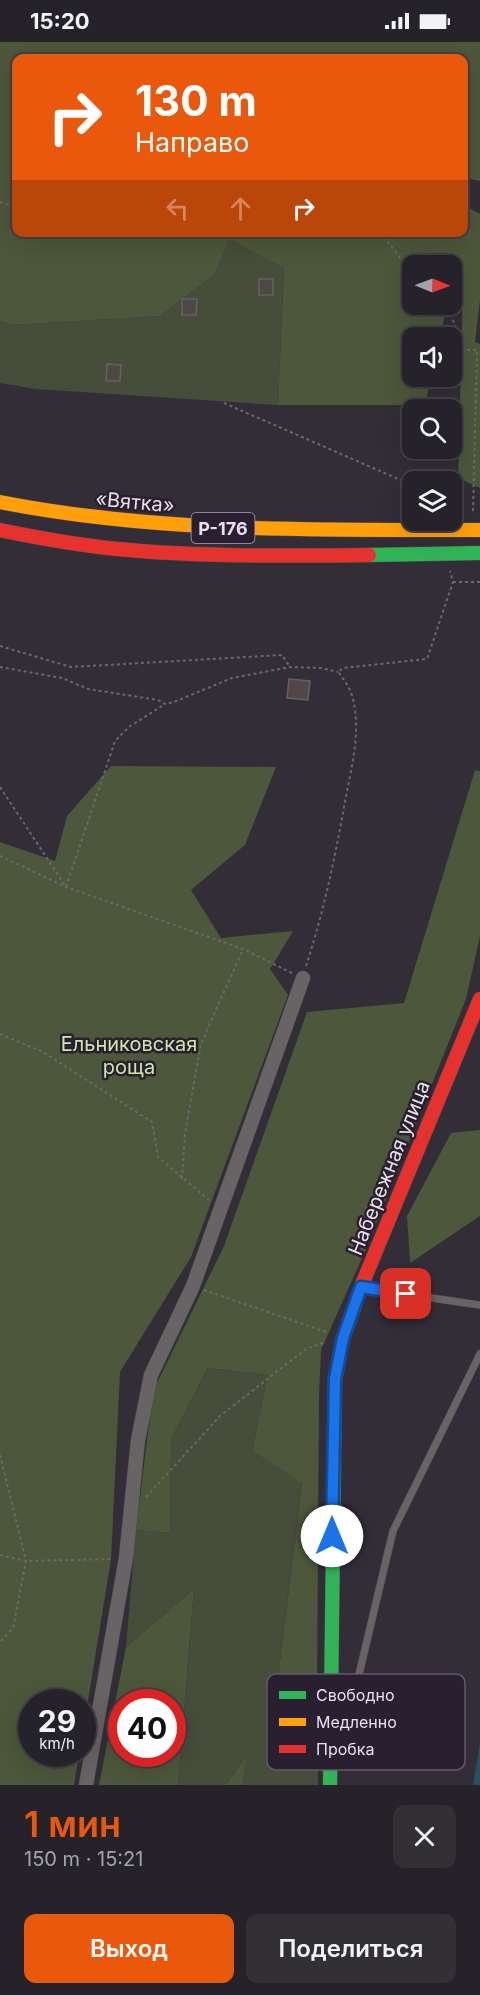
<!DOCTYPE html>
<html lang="ru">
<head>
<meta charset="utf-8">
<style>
  :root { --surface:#262229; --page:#322f35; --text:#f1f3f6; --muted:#a4a4a8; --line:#423f46; --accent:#ea580c }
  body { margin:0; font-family:Inter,sans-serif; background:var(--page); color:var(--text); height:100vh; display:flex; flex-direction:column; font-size:22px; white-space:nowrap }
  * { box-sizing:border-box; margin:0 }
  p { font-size:20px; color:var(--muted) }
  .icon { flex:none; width:33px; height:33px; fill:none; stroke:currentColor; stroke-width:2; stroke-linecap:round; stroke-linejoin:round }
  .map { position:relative; height:1743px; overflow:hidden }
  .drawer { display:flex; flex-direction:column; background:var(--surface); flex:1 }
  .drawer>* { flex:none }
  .banner { position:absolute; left:12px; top:12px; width:456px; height:183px; border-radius:12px; box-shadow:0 6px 24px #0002,0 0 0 2px var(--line); background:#ea580c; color:#fff; overflow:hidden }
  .needle { width:39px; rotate:91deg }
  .fabs { position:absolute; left:402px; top:213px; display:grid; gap:12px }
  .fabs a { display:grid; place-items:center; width:60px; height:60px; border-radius:12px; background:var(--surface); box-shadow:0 6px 24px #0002,0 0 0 2px var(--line); font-size:30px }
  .speed { position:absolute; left:18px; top:1647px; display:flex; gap:12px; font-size:30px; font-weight:700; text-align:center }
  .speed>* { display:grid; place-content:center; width:78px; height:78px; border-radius:50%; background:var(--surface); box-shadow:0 6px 24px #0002,0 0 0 2px var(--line); line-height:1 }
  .speed small { font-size:15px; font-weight:400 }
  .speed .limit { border:9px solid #d22; background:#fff; color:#111 }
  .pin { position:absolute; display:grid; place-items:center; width:51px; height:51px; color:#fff; margin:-26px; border-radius:12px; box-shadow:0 3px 9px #0006 }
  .me { position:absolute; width:66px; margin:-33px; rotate:0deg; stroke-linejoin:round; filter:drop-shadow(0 0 4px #0008) }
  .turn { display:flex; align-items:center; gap:21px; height:126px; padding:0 24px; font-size:27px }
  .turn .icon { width:78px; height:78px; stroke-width:2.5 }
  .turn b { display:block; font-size:42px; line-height:51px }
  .lanes { display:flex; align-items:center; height:57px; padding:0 24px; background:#0003; justify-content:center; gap:30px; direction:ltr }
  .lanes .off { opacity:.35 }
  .round { display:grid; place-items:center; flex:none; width:63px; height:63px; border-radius:12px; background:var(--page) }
  .summary { display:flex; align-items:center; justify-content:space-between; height:102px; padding:0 24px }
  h1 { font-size:36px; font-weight:600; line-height:45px; color:var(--accent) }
  .action { display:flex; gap:12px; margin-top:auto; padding:12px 24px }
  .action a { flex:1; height:69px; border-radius:12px; background:var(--accent); color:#fff; font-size:24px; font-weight:600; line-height:69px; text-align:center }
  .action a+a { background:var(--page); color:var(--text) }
  .status { display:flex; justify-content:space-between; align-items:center; height:42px; padding:0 30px; background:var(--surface); direction:ltr }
  .status svg { height:16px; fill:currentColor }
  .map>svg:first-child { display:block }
  .green { fill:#464d3b }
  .forest { fill:#4c573b; fill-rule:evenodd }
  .water { fill:#27515b }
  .building { fill:#514749; stroke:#676062; stroke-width:1.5 }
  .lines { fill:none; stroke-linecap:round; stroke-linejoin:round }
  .lane-casing { stroke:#4f4b53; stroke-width:8 }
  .street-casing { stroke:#4f4b53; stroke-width:15 }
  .fast-casing { stroke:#4f4b53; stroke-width:15 }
  .slow-casing { stroke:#4f4b53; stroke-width:15 }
  .jam-casing { stroke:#4f4b53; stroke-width:15 }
  .path { stroke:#6b686a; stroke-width:2; stroke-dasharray:3 3; stroke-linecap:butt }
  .lane { stroke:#686365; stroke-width:7 }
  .street { stroke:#686365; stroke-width:14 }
  .fast { stroke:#30b455; stroke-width:14 }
  .slow { stroke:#ff9f0a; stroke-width:14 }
  .jam { stroke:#e5322d; stroke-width:14 }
  .route-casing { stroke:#114b97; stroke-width:15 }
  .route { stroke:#1a73e8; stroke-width:10 }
  .labels { text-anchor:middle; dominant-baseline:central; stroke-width:5; stroke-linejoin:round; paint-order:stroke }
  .shield { fill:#291f30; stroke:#afa7b4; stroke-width:1.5 }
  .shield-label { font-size:18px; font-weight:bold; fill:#e8e1ed }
  .street-label { font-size:20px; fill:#e8e1ed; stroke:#291f30 }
  .park-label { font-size:20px; fill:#cee6aa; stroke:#291f30 }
  .key { fill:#291f30; stroke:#625969; stroke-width:1.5 }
  .key-label { font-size:16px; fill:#e8e1ed }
</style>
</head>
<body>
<div class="status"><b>15:20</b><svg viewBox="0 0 49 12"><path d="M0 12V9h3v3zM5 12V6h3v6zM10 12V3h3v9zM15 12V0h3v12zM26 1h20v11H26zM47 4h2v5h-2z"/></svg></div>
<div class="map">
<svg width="480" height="1743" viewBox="0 0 480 1743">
  <rect width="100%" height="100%" fill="#322d37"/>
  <path class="green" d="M229,196l55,30 -6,137 -243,-16 -35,-6v-62l12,4 148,-9 55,-42z
    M208,1326l60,7 -16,76 50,31 -26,210 41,-1 1,94h-76l4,-29 -21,29h-47l16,-196 -68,58 10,-117 34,3 1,-94z"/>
  <path class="forest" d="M0,0h480v139l-16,-3v-120h-448v174h448v-27l16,9v86l-5,42 5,2v144l-22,-10 5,-189 -11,-2v-21h-40v38l35,1 -7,32 -28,1v38l19,1 -6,28h-147l6,-137 -55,-29 -14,35 -55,42 -148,9 -12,-4z
    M111,724l165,1 -31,78 -54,45 30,48 72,-7 -23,38 18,26 -97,262 -71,115 -9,188 -28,171 -1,-29h-50v52h47l-5,31h-74v-943l55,19 12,-45z
    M475,728l5,1v165l-14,63 -100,250 -45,101 -2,45 -2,296 -41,2 26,-210 -50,-32 16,-76 -60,-7 -37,71 -1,94 -34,-3 17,-139 71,-145 83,-234 97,-9z
    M480,1088v86l-70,47 -3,-47 44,-83z
    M194,1547l-16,196h-79l27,-138zM172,1660v52h-50v-52z
    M247,1713l-5,30h-17z"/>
  <path class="water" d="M480,1701v42h-7z"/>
  <path class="building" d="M259,237h14v16h-14z
    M182,257h15l-1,16h-14z
    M107,322l14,1 -1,16h-14z
    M289,637l21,2 -2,19 -21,-2z"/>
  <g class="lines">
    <g class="lane-casing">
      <path id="lane" d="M363,1246l117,17
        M338,1721l55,-232 87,-177"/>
    </g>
    <g class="street-casing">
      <path id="street" d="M86,1743l40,-227 12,-118 13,-65 42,-89 110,-308"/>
    </g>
    <g class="fast-casing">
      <path id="fast" d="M369,513l111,-2
        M330,1743l5,-406 8,-41 6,-16"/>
    </g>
    <g class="slow-casing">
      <path id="slow" d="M0,460c158,31 320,28 480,28"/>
    </g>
    <g class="jam-casing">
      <path id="jam" d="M0,488c39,8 78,15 118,19 83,8 167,7 251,6
        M349,1280l12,-35 119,-288"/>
    </g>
    <path class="path" d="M0,160l16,5
      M380,190l32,41
      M445,262l4,4 14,42h14l-4,161
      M224,361l188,82
      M453,540h27
      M0,604l71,21 211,-12 8,12
      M0,625l62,11 26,11 70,11 7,4 9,-2 58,-24 58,-11 31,1 17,4
      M0,745l66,100
      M0,814l66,31 177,62 49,24
      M66,845l49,-146 14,-14 36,-23
      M306,924c18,-55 30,-113 40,-170 6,-30 14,-62 8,-92 -2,-13 -8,-22 -16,-32l5,-4 84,-9 26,-77 -3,-11
      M0,992l43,18 109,70 6,35 51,43
      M182,1137l3,-46 16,-89 42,-95
      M204,1248l125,43
      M0,1413l26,106 -13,67 -13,14
      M146,1455l74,-81 86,-67 20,-7
      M0,1513l26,6 87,-2"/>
    <use href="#lane" class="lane"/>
    <use href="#street" class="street"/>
    <use href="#fast" class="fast"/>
    <use href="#slow" class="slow"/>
    <use href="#jam" class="jam"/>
  </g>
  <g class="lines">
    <g class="route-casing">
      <path id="route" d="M332,1494l3,-157 8,-41 18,-51 45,7"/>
    </g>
    <use href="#route" class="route"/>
  </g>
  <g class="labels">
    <rect class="shield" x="191.5" y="471" width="63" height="30" rx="4.5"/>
    <g class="shield-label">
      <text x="223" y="486">Р-176</text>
    </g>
    <g class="street-label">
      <text transform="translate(135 460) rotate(5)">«Вятка»</text>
      <text transform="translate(389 1126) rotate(-68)">Набережная улица</text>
    </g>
    <g class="park-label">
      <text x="129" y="1002">Ельниковская<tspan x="129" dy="23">роща</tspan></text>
    </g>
  </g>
  <rect x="267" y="1632" width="198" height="96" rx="9" class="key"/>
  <rect x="279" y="1649" width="27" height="8" fill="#30b455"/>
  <rect x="279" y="1676" width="27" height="8" fill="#ff9f0a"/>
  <rect x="279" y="1703" width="27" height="8" fill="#e5322d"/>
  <g class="key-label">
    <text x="316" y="1659">Свободно</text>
    <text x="316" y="1686">Медленно</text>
    <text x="316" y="1713">Пробка</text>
  </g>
</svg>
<div class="fabs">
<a><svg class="needle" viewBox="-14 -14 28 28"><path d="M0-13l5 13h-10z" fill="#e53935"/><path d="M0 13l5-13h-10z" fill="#a4a4a8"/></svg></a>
<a><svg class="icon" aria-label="sound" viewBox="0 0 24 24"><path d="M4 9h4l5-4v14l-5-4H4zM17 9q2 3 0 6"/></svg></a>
<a><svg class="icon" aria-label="search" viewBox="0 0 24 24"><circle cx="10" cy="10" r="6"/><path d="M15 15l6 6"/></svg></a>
<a><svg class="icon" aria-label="layers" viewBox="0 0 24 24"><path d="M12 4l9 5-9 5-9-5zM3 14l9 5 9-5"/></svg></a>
</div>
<div class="speed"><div>29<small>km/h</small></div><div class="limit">40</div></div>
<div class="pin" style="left:406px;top:1252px;background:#d93025"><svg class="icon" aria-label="arrive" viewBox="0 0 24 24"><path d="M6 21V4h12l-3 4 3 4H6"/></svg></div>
<svg class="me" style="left:332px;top:1494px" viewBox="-20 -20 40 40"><circle r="19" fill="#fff"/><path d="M0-13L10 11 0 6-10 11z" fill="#1a73e8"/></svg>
<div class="banner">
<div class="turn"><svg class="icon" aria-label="right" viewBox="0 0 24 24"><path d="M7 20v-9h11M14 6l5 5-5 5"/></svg><div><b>130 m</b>Направо</div></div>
<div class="lanes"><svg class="icon off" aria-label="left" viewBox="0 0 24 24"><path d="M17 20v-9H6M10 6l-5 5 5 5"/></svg><svg class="icon off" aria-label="ahead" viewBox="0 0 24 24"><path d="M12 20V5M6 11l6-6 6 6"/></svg><svg class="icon" aria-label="right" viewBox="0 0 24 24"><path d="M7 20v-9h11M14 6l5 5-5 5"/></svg></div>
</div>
</div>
<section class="drawer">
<div class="summary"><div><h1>1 мин</h1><p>150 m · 15:21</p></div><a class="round"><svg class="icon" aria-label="close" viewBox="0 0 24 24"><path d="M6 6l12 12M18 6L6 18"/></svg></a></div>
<div class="action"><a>Выход</a><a>Поделиться</a></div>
</section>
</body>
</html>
